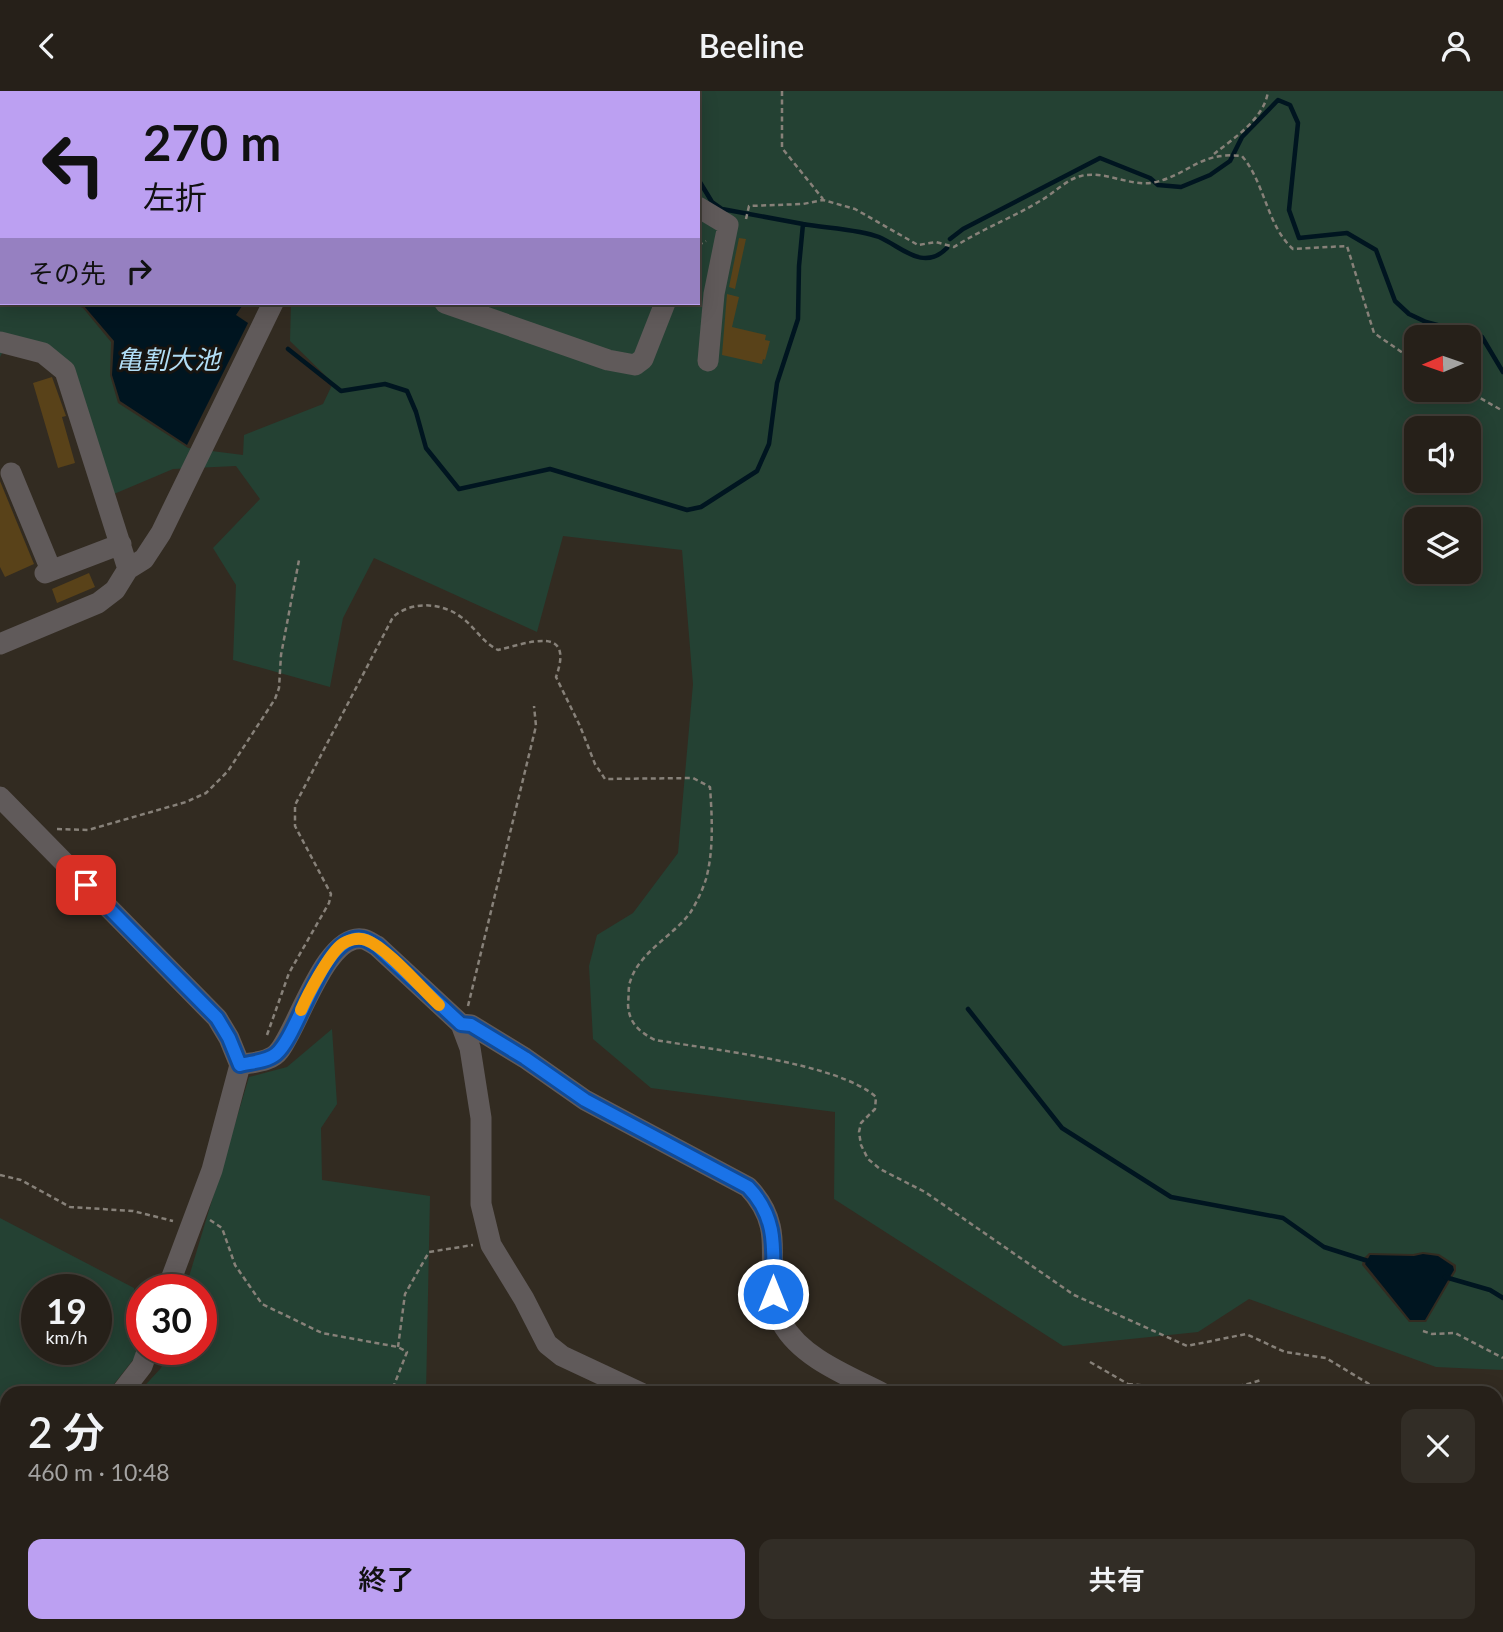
<!DOCTYPE html>
<html lang="ja">
<head>
<meta charset="utf-8">
<style>
  :root { --surface:#262019; --page:#322d26; --text:#f1f3f6; --muted:#a4a3a2; --line:#423e38; --accent:#bca0f2 }
  body { margin:0; font-family:Lato,"Noto Sans JP",sans-serif; background:var(--page); color:var(--text); height:100vh; display:flex; flex-direction:column; font-size:26px; white-space:nowrap }
  * { box-sizing:border-box; margin:0 }
  p { font-size:23px; color:var(--muted) }
  .icon { flex:none; width:38px; height:38px; fill:none; stroke:currentColor; stroke-width:2; stroke-linecap:round; stroke-linejoin:round }
  .map { position:relative; flex:1; overflow:hidden }
  .drawer { position:absolute; left:0px; top:1295px; width:1503px; height:247px; display:flex; flex-direction:column; background:var(--surface); border-radius:21px 21px 0 0; box-shadow:0 4px 18px #0003,0 0 0 2px var(--line) }
  .drawer>* { flex:none }
  .guide { position:absolute; left:0px; top:0px; width:700px; height:214px; box-shadow:0 4px 18px #0003,0 0 0 2px var(--line); background:#bca0f2; color:#111; overflow:hidden }
  .needle { width:46px; rotate:268deg }
  .buttons { position:absolute; left:1404px; top:234px; display:grid; gap:14px }
  .buttons a { display:grid; place-items:center; width:77px; height:77px; border-radius:14px; background:var(--surface); box-shadow:0 4px 18px #0003,0 0 0 2px var(--line); font-size:35px }
  .speed { position:absolute; left:21px; top:1183px; display:flex; gap:14px; font-size:35px; font-weight:700; text-align:center }
  .speed>* { display:grid; place-content:center; width:91px; height:91px; border-radius:50%; background:var(--surface); box-shadow:0 4px 18px #0003,0 0 0 2px var(--line); line-height:1 }
  .speed small { font-size:18px; font-weight:400 }
  .speed .limit { border:10px solid #d22; background:#fff; color:#111 }
  .pin { position:absolute; display:grid; place-items:center; width:60px; height:60px; color:#fff; margin:-30px; border-radius:14px; box-shadow:0 4px 10px #0006 }
  .me { position:absolute; width:77px; margin:-38px; rotate:0deg; stroke-linejoin:round; filter:drop-shadow(0 0 5px #0008) }
  .turn { display:flex; align-items:center; gap:24px; height:147px; padding:0 28px; font-size:32px }
  .turn .icon { width:91px; height:91px; stroke-width:2.5 }
  .turn b { display:block; font-size:49px; line-height:60px }
  .then { display:flex; align-items:center; height:66px; padding:0 28px; background:#0003; gap:14px; font-size:26px }
  .round { display:grid; place-items:center; flex:none; width:74px; height:74px; border-radius:14px; background:var(--page) }
  .summary { display:flex; align-items:center; justify-content:space-between; height:119px; padding:0 28px }
  h1 { font-size:42px; font-weight:600; line-height:52px }
  .button { display:flex; gap:14px; margin-top:auto; padding:14px 28px }
  .button a { flex:1; height:80px; border-radius:14px; background:var(--accent); color:#111; font-size:28px; font-weight:600; line-height:80px; text-align:center }
  .button a+a { background:var(--page); color:var(--text) }
  header { display:flex; justify-content:space-between; align-items:center; height:91px; padding:0 28px; background:var(--surface); font-size:32px; font-weight:600 }
  .map>svg:first-child { display:block }
  .green { fill:#244133; fill-rule:evenodd }
  .water { fill:#001520 }
  .lines { fill:none; stroke-linecap:round; stroke-linejoin:round }
  .stream { stroke:#001520; stroke-width:4.5 }
  .building { fill:#594219 }
  .path { stroke:#878179; stroke-width:2.5; stroke-dasharray:5 3.5; stroke-linecap:butt }
  .minor { stroke:#605a5a; stroke-width:21 }
  .route-casing { stroke:#114b97; stroke-width:18 }
  .route { stroke:#1a73e8; stroke-width:12 }
  .slow { stroke:#f59e0b; stroke-width:12 }
  .labels { text-anchor:middle; dominant-baseline:central; stroke-width:6; stroke-linejoin:round; paint-order:stroke }
  .water-label { font-size:26px; font-style:italic; fill:#b1ddf5; stroke:#171410 }
</style>
</head>
<body>
<header><svg class="icon" aria-label="back" viewBox="0 0 24 24"><path d="M15 5l-7 7 7 7"/></svg>Beeline<svg class="icon" aria-label="person" viewBox="0 0 24 24"><circle cx="12" cy="8" r="4"/><path d="M4 21q1-7 8-7t8 7"/></svg></header>
<div class="map">
<svg width="1503" height="1541" viewBox="0 0 1503 1541">
  <rect width="100%" height="100%" fill="#322b21"/>
  <path class="green" d="M178,0h1325v1279l-67,-3 -187,-68 -51,33 -135,14 -229,-147 1,-87 -184,-24 -58,-49 -4,-73 8,-31 36,-22 45,-60 15,-169 -11,-134 -119,-14 -26,96 -163,-74 -31,60 -13,69 -97,-27 3,-75 -23,-37 47,-49 -24,-33 -63,3 -59,25 -38,-120c-17,-26 -35,-30 -64,-39l-12,22v-101l2,47h68l13,5 28,34 -1,33 8,28 70,45 55,7 1,-20 79,-31 10,-21 -43,-42 1,-38h407v-210zM1416,247h52v52h-52zM1416,338h52v52h-52zM1416,429h52v52h-52zM1423,1161l16,2 17,11v6l-30,51h-17l-47,-57 1,-6 6,-6 44,1z
    M332,938l5,75 -16,24 1,52 108,16 -4,197h-288l23,-25 6,-19h34v-59h-16l64,-213 38,-10z
    M0,1127l134,70 2,68 -29,37h-100v162l-7,13zM37,1199h59v59h-59z
    M34,1535h319l-2,6h-318z"/>
  <path class="water" d="M76,212h168l-8,12 12,8 -61,122 -67,-44 -8,-26 2,-34 -30,-35z
    M1423,1163l15,2 15,10 1,4 -29,50h-15l-45,-56 5,-9 44,1z"/>
  <g class="lines">
    <path class="stream" d="M658,0l1,2
      M698,88l14,23 10,7 81,15
      M950,148l13,-10 137,-71 50,20 8,7 23,2 29,-12 20,-14 12,-24 36,-37 12,5 8,18 -9,87 10,28 48,-5 29,17 19,51 14,13 17,8 56,15 21,35
      M288,258l53,42 44,-7 22,7 9,21 10,36 33,41 91,-20 137,41 14,-3 56,-36 12,-27 8,-61 21,-64 1,-53 4,-42c22,4 56,5 76,13 23,10 44,35 68,11
      M968,918l94,119 109,69 112,21 41,29 44,14
      M1445,1186l45,13 13,8"/>
  </g>
  <path class="building" d="M739,147l7,1 -11,50 -6,-2z
    M727,203l12,3 -7,30 34,8 -1,5 5,1 -5,19 -2,-1 -1,5 -40,-9z
    M52,286l14,39 -4,1 13,46 -17,5 -25,-85z
    M0,390l34,83 -29,13 -5,-10z
    M89,482l6,14 -38,16 -5,-14z"/>
  <g class="lines">
    <path class="path" d="M380,0l2,2
      M539,0l1,2
      M782,0v57l41,51
      M1214,63c20,-16 51,-36 54,-63
      M746,128l3,-13 54,-2 20,-4 32,9 63,36 18,-3 18,5c28,-18 58,-29 86,-46 13,-7 27,-22 41,-25 22,-6 48,10 70,7 38,-7 47,-32 91,-27 23,27 25,70 51,93l54,-3 27,87 42,29
      M698,154l8,-4
      M1466,299l37,21
      M57,738l31,1 98,-28 20,-9 22,-22 47,-72 4,-11 2,-33 18,-95
      M468,915l68,-280 -2,-20
      M267,944l22,-62 40,-70 2,-9 -36,-68v-21l98,-188c18,-16 48,-15 68,0 14,10 21,25 37,33 30,-7 77,-26 58,27l24,49 15,38 10,15 88,-1 17,9c2,29 4,63 -4,92 -3,10 -10,25 -16,34 -18,24 -51,39 -60,69 -2,6 -1,15 -2,21 0,19 11,29 27,37 53,9 184,23 221,57l-1,12 -14,14 -2,9 2,13 7,14 12,10 45,23 149,103 113,51 59,-12 39,18 41,6 48,29
      M0,1084l21,5 49,27 63,4 40,10
      M210,1129l12,8 13,37 27,39 60,29 76,14 9,5 -16,41
      M1423,1240l9,3 23,-1 48,25
      M398,1256l7,-53 24,-42 44,-7
      M1090,1271l38,22 -6,9
      M1128,1293c44,4 90,11 133,-4
      M362,1535l8,6
      M540,1535l7,6
      M1458,1535l45,2
      M1420,1541l3,-6"/>
    <path class="minor" d="M262,0v2
      M328,0l1,2
      M635,0l1,2
      M344,2l1,-2
      M698,116l30,18 -14,69 -6,67
      M445,212l163,57 27,5 8,-6 22,-56
      M0,251l43,11 22,18 63,198
      M11,382l40,97
      M45,482l76,-29
      M0,553l98,-41 17,-13 13,-21 16,-10 17,-26 112,-230
      M0,706l217,221 12,20 11,27 -28,105 -45,120
      M461,933l10,1 54,33 60,42 163,87c46,48 8,88 34,136 19,35 67,53 100,70
      M240,974c13,-3 31,-3 39,-14 19,-23 47,-119 84,-112 5,1 10,5 14,7l84,78 9,24 11,70v86l10,41 33,54 23,45 15,12 79,37
      M121,1302l21,-27 6,-17
      M0,1494l7,-13
      M1496,1513l7,3
      M976,1535l8,6"/>
  </g>
  <g class="lines">
    <g class="route-casing">
      <path id="route" d="M86,794l131,133 12,20 11,27c11,-3 26,-3 36,-11 24,-20 47,-123 87,-115 5,1 10,5 14,7l84,78 10,1 54,33 60,42 163,87c31,32 25,65 25,107"/>
    </g>
    <use href="#route" class="route"/>
    <path class="slow" d="M301,919c7,-16 27,-54 40,-65 6,-5 17,-8 25,-5 20,7 56,49 73,65"/>
  </g>
  <g class="labels">
    <g class="water-label">
      <text x="168" y="268">亀割大池</text>
    </g>
  </g>
</svg>
<div class="buttons">
<a><svg class="needle" viewBox="-14 -14 28 28"><path d="M0-13l5 13h-10z" fill="#e53935"/><path d="M0 13l5-13h-10z" fill="#a4a3a2"/></svg></a>
<a><svg class="icon" aria-label="sound" viewBox="0 0 24 24"><path d="M4 9h4l5-4v14l-5-4H4zM17 9q2 3 0 6"/></svg></a>
<a><svg class="icon" aria-label="layers" viewBox="0 0 24 24"><path d="M12 4l9 5-9 5-9-5zM3 14l9 5 9-5"/></svg></a>
</div>
<div class="speed"><div>19<small>km/h</small></div><div class="limit">30</div></div>
<div class="pin" style="left:86px;top:794px;background:#d93025"><svg class="icon" aria-label="arrive" viewBox="0 0 24 24"><path d="M6 21V4h12l-3 4 3 4H6"/></svg></div>
<svg class="me" style="left:773px;top:1203px" viewBox="-20 -20 40 40"><circle r="17" fill="#1a73e8" stroke="#fff" stroke-width="3"/><path d="M0-11L8 9 0 5-8 9z" fill="#fff"/></svg>
<div class="guide">
<div class="turn"><svg class="icon" aria-label="left" viewBox="0 0 24 24"><path d="M17 20v-9H6M10 6l-5 5 5 5"/></svg><div><b>270 m</b>左折</div></div>
<div class="then">その先<svg class="icon" aria-label="right" viewBox="0 0 24 24"><path d="M7 20v-9h11M14 6l5 5-5 5"/></svg></div>
</div>
<section class="drawer">
<div class="summary"><div><h1>2 分</h1><p>460 m · 10:48</p></div><a class="round"><svg class="icon" aria-label="close" viewBox="0 0 24 24"><path d="M6 6l12 12M18 6L6 18"/></svg></a></div>
<div class="button"><a>終了</a><a>共有</a></div>
</section>
</div>
</body>
</html>
